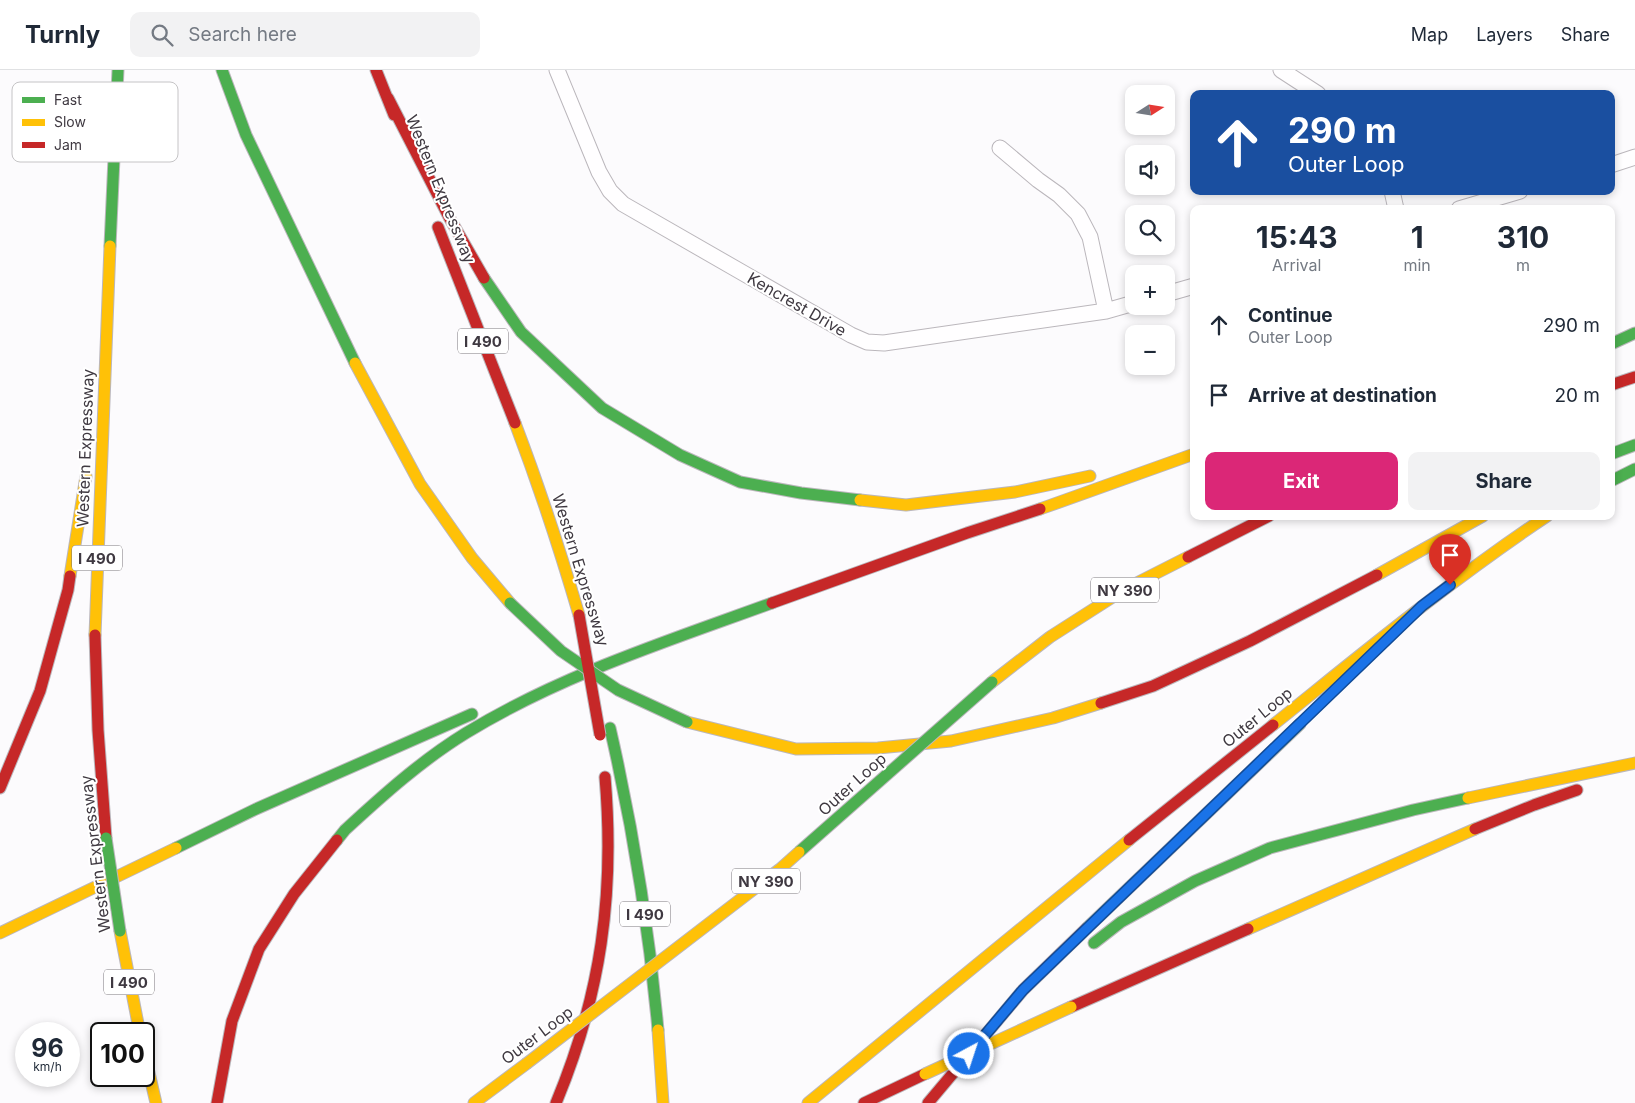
<!DOCTYPE html>
<html lang="en">
<head>
<meta charset="utf-8">
<style>
  :root { --surface:#fff; --page:#f2f2f3; --text:#1f2937; --muted:#747a83; --line:#e0e1e3; --accent:#db2777 }
  body { margin:0; font-family:Inter,sans-serif; background:var(--page); color:var(--text); height:100vh; display:flex; flex-direction:column; font-size:19px; white-space:nowrap }
  * { box-sizing:border-box; margin:0 }
  p { font-size:16px; color:var(--muted) }
  .icon { flex:none; width:28px; height:28px; fill:none; stroke:currentColor; stroke-width:2; stroke-linecap:round; stroke-linejoin:round }
  .map { position:relative; flex:1; overflow:hidden }
  .sheet { position:absolute; left:1190px; top:135px; width:425px; height:315px; display:flex; flex-direction:column; background:var(--surface); border-radius:10px; box-shadow:0 2px 8px #0003 }
  .sheet>* { flex:none }
  .top-card { position:absolute; left:1190px; top:20px; width:425px; height:105px; border-radius:10px; box-shadow:0 2px 8px #0003; background:#1a4fa0; color:#fff; overflow:hidden }
  .needle { width:32px; rotate:78deg }
  .tools { position:absolute; left:1125px; top:15px; display:grid; gap:10px }
  .tools a { display:grid; place-items:center; width:50px; height:50px; border-radius:10px; background:var(--surface); box-shadow:0 2px 8px #0003; font-size:25px }
  .speed { position:absolute; left:15px; top:952px; display:flex; gap:10px; font-size:25px; font-weight:700; text-align:center }
  .speed>* { display:grid; place-content:center; width:65px; height:65px; border-radius:50%; background:var(--surface); box-shadow:0 2px 8px #0003; line-height:1 }
  .speed small { font-size:12px; font-weight:400 }
  .speed .limit { border:2px solid #111; border-radius:8px; background:#fff; color:#111 }
  .pin { position:absolute; display:grid; place-items:center; width:42px; height:42px; color:#fff; margin:-51px -21px; border-radius:50% 50% 50% 0; rotate:-45deg; box-shadow:0 0 5px #0007 }
  .pin .icon { rotate:45deg }
  .me { position:absolute; width:55px; margin:-28px; rotate:40deg; stroke-linejoin:round; filter:drop-shadow(0 0 4px #0008) }
  .turn { display:flex; align-items:center; gap:18px; height:105px; padding:0 15px; font-size:22px }
  .turn .icon { width:65px; height:65px; stroke-width:2.5 }
  .turn b { display:block; font-size:35px; line-height:42px }
  .eta { display:flex; justify-content:space-evenly; align-items:center; height:85px; text-align:center }
  .eta b { font-size:30px; font-weight:700; line-height:35px }
  .primary-button { display:flex; gap:10px; margin-top:auto; padding:10px 15px }
  .primary-button a { flex:1; height:58px; border-radius:10px; background:var(--accent); color:#fff; font-size:20px; font-weight:700; line-height:58px; text-align:center }
  .primary-button a+a { background:var(--page); color:var(--text) }
  ul { padding:0; list-style:none }
  li { display:flex; align-items:center; gap:15px; height:70px; padding:0 15px }
  li div { flex:1 }
  li b { display:block; font-size:19px }
  li em { font-style:normal }
  header { display:flex; align-items:center; gap:30px; box-sizing:border-box; height:70px; padding:0 25px; background:var(--surface); border-bottom:1px solid var(--line) }
  header strong { font-size:24px }
  nav { display:flex; gap:28px; margin-inline-start:auto; font-size:18px }
  .search { width:350px; height:45px; background:var(--page); display:flex; align-items:center; gap:12px; box-sizing:border-box; padding:0 18px; border-radius:10px; color:var(--muted); font-size:19px }
  .map>svg:first-child { display:block }
  .lines { fill:none; stroke-linecap:round; stroke-linejoin:round }
  .street-casing { stroke:#bbb7bc; stroke-width:17 }
  .fast-casing { stroke:#bbb7bc; stroke-width:13 }
  .slow-casing { stroke:#bbb7bc; stroke-width:13 }
  .jam-casing { stroke:#bbb7bc; stroke-width:13 }
  .street { stroke:#fffeff; stroke-width:15 }
  .fast { stroke:#4caf50; stroke-width:11 }
  .slow { stroke:#ffc107; stroke-width:11 }
  .jam { stroke:#c62828; stroke-width:11 }
  .fast-bridge-casing { stroke:#bbb7bc; stroke-width:13; stroke-linecap:butt }
  .slow-bridge-casing { stroke:#bbb7bc; stroke-width:13; stroke-linecap:butt }
  .jam-bridge-casing { stroke:#bbb7bc; stroke-width:13; stroke-linecap:butt }
  .fast-bridge { stroke:#4caf50; stroke-width:11 }
  .slow-bridge { stroke:#ffc107; stroke-width:11 }
  .jam-bridge { stroke:#c62828; stroke-width:11 }
  .route-casing { stroke:#114b97; stroke-width:12 }
  .route { stroke:#1a73e8; stroke-width:9 }
  .labels { text-anchor:middle; dominant-baseline:central; stroke-width:4; stroke-linejoin:round; paint-order:stroke }
  .shield { fill:#fff; stroke:#79747a; stroke-width:1 }
  .shield-label { font-size:15px; font-weight:bold; fill:#3f3941 }
  .street-label { font-size:16px; fill:#3f3941; stroke:#fff }
  .key { fill:#fff; stroke:#c5c4c6; stroke-width:1 }
  .key-label { font-size:14px; fill:#3f3941 }
</style>
</head>
<body>
<header>
<strong>Turnly</strong>
<div class="search"><svg class="icon" aria-label="search" viewBox="0 0 24 24"><circle cx="10" cy="10" r="6"/><path d="M15 15l6 6"/></svg>Search here</div>
<nav><a>Map</a><a>Layers</a><a>Share</a></nav>
</header>
<div class="map">
<svg width="1635" height="1033" viewBox="0 0 1635 1033">
  <rect width="100%" height="100%" fill="#fcfbfd"/>
  <g class="lines">
    <g class="street-casing">
      <path id="street" d="M557,0l42,102 11,19 13,13 228,131 16,7 17,1 222,-32 28,-8
        M1281,0l37,24
        M1000,78l38,32 21,15 19,19 12,23 16,74
        M1611,95l24,-8
        M1392,121l4,18
        M1459,139l61,-18
        M1166,224l28,-8"/>
    </g>
    <g class="fast-casing">
      <path id="fast" d="M222,0l24,65 109,228
        M110,176l8,-176
        M484,208l37,54 81,76 78,47 60,27 61,11 59,7
        M1611,274l24,-11
        M1611,384l24,-9
        M1611,411l24,-12
        M610,658c23,100 39,200 48,302
        M337,770l8,-10c38,-35 77,-70 121,-97 95,-58 202,-92 306,-130
        M176,778l80,-39 216,-95
        M1087,858l213,-204
        M1094,873l27,-21 74,-41 75,-33 143,-38 55,-12"/>
    </g>
    <g class="slow-casing">
      <path id="slow" d="M355,293l65,121 52,74 38,45
        M515,353c24,63 45,127 64,192
        M860,430l46,5 109,-13 75,-16
        M1040,439l154,-55
        M1377,505l106,-59
        M70,506l16,-100
        M95,565l15,-389
        M992,612l58,-45 75,-48 63,-32
        M687,652l109,27 82,-1 73,-7 102,-23 48,-15
        M1273,655c90,-72 178,-145 274,-209
        M1468,728l167,-35
        M1248,859l227,-100
        M120,861l20,103
        M0,863l176,-85
        M658,960l5,73
        M144,981l12,52
        M474,1033l52,-39
        M808,1033l321,-263"/>
    </g>
    <g class="jam-casing">
      <path id="jam" d="M376,0l18,45
        M388,28l61,119 35,61
        M438,157l77,196
        M1611,315l24,-8
        M1188,487l81,-41
        M772,533l195,-70 73,-24
        M95,565l3,95 8,108
        M1101,633l52,-17 97,-45 127,-66
        M0,718l40,-97 28,-101 2,-14
        M1475,759l59,-24 43,-15
        M1129,770l144,-115
        M1071,937l177,-78
        M217,1033l15,-82 27,-72 35,-55 43,-54
        M556,1033c45,-108 59,-209 49,-326
        M864,1033l61,-29
        M928,1033l95,-113 64,-62"/>
    </g>
    <use href="#street" class="street"/>
    <use href="#fast" class="fast"/>
    <use href="#slow" class="slow"/>
    <use href="#jam" class="jam"/>
    <g class="fast-bridge-casing">
      <path id="fast-bridge" d="M510,533l51,48 57,39 69,32
        M106,768l14,93
        M799,782l193,-170"/>
    </g>
    <g class="slow-bridge-casing">
      <path id="slow-bridge" d="M526,994l254,-195 19,-17
        M925,1004l146,-67"/>
    </g>
    <g class="jam-bridge-casing">
      <path id="jam-bridge" d="M579,545l21,120"/>
    </g>
    <use href="#fast-bridge" class="fast-bridge"/>
    <use href="#slow-bridge" class="slow-bridge"/>
    <use href="#jam-bridge" class="jam-bridge"/>
  </g>
  <g class="lines">
    <g class="route-casing">
      <path id="route" d="M969,984l54,-64 399,-384 28,-21"/>
    </g>
    <use href="#route" class="route"/>
  </g>
  <g class="labels">
    <g class="shield">
      <rect x="458" y="258.5" width="50" height="25" rx="4"/>
      <rect x="72" y="475.5" width="50" height="25" rx="4"/>
      <rect x="1091" y="507.5" width="68" height="25" rx="4"/>
      <rect x="732" y="798.5" width="68" height="25" rx="4"/>
      <rect x="620" y="831.5" width="50" height="25" rx="4"/>
      <rect x="104" y="899.5" width="50" height="25" rx="4"/>
    </g>
    <g class="shield-label">
      <text x="483" y="271">I 490</text>
      <text x="97" y="488">I 490</text>
      <text x="1125" y="520">NY 390</text>
      <text x="766" y="811">NY 390</text>
      <text x="645" y="844">I 490</text>
      <text x="129" y="912">I 490</text>
    </g>
    <g class="street-label">
      <text transform="translate(441 119) rotate(68)">Western Expressway</text>
      <text transform="translate(797 234) rotate(30)">Kencrest Drive</text>
      <text transform="translate(85 378) rotate(-88)">Western Expressway</text>
      <text transform="translate(581 500) rotate(73)">Western Expressway</text>
      <text transform="translate(1257 647) rotate(-39)">Outer Loop</text>
      <text transform="translate(852 714) rotate(-42)">Outer Loop</text>
      <text transform="translate(95 784) rotate(-97)">Western Expressway</text>
      <text transform="translate(537 965) rotate(-37)">Outer Loop</text>
    </g>
  </g>
  <rect x="12" y="12" width="166" height="80" rx="8" class="key"/>
  <rect x="22" y="27" width="23" height="6" fill="#4caf50"/>
  <rect x="22" y="49" width="23" height="7" fill="#ffc107"/>
  <rect x="22" y="72" width="23" height="6" fill="#c62828"/>
  <g class="key-label">
    <text x="54" y="35">Fast</text>
    <text x="54" y="57">Slow</text>
    <text x="54" y="80">Jam</text>
  </g>
</svg>
<div class="tools">
<a><svg class="needle" viewBox="-14 -14 28 28"><path d="M0-13l5 13h-10z" fill="#e53935"/><path d="M0 13l5-13h-10z" fill="#747a83"/></svg></a>
<a><svg class="icon" aria-label="sound" viewBox="0 0 24 24"><path d="M4 9h4l5-4v14l-5-4H4zM17 9q2 3 0 6"/></svg></a>
<a><svg class="icon" aria-label="search" viewBox="0 0 24 24"><circle cx="10" cy="10" r="6"/><path d="M15 15l6 6"/></svg></a>
<a>+</a>
<a>−</a>
</div>
<div class="speed"><div>96<small>km/h</small></div><div class="limit">100</div></div>
<div class="pin" style="left:1450px;top:515px;background:#d93025"><svg class="icon" aria-label="arrive" viewBox="0 0 24 24"><path d="M6 21V4h12l-3 4 3 4H6"/></svg></div>
<svg class="me" style="left:969px;top:984px" viewBox="-20 -20 40 40"><circle r="17" fill="#1a73e8" stroke="#fff" stroke-width="3"/><path d="M0-11L8 9 0 5-8 9z" fill="#fff"/></svg>
<div class="top-card">
<div class="turn"><svg class="icon" aria-label="ahead" viewBox="0 0 24 24"><path d="M12 20V5M6 11l6-6 6 6"/></svg><div><b>290 m</b>Outer Loop</div></div>
</div>
<section class="sheet">
<div class="eta">
<div><b>15:43</b><p>Arrival</p></div>
<div><b>1</b><p>min</p></div>
<div><b>310</b><p>m</p></div>
</div>
<ul>
<li><svg class="icon" aria-label="ahead" viewBox="0 0 24 24"><path d="M12 20V5M6 11l6-6 6 6"/></svg><div><b>Continue</b><p>Outer Loop</p></div><em>290 m</em></li>
<li><svg class="icon" aria-label="arrive" viewBox="0 0 24 24"><path d="M6 21V4h12l-3 4 3 4H6"/></svg><div><b>Arrive at destination</b></div><em>20 m</em></li>
</ul>
<div class="primary-button"><a>Exit</a><a>Share</a></div>
</section>
</div>
</body>
</html>
